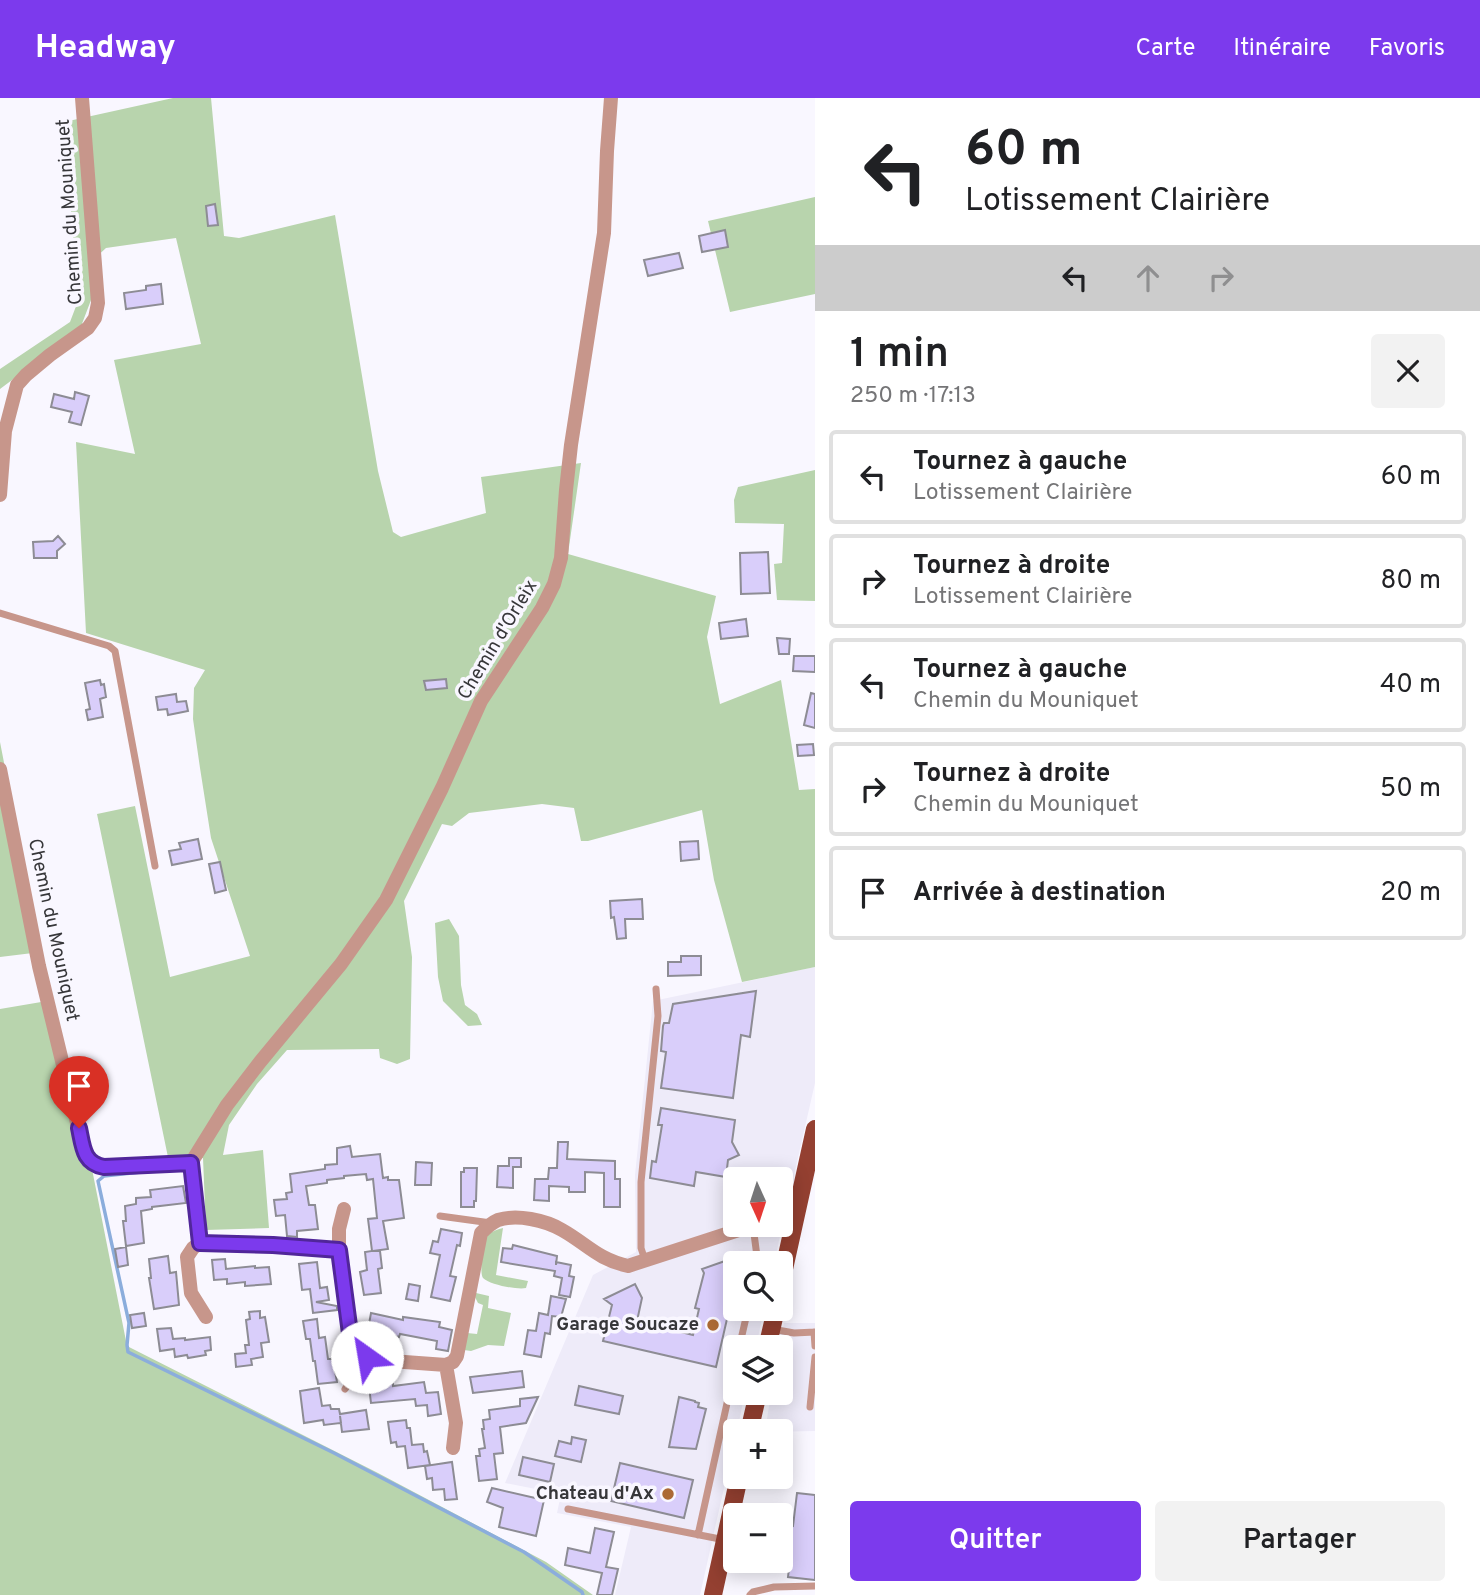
<!DOCTYPE html>
<html lang="fr">
<head>
<meta charset="utf-8">
<style>
  :root { --surface:#fff; --page:#f2f2f2; --text:#202124; --muted:#757577; --line:#e0e0e0; --accent:#7c3aed }
  body { margin:0; font-family:Overpass,sans-serif; background:var(--page); color:var(--text); height:100vh; display:flex; flex-direction:column; font-size:26px; white-space:nowrap }
  * { box-sizing:border-box; margin:0 }
  p { font-size:23px; color:var(--muted) }
  .icon { flex:none; width:38px; height:38px; fill:none; stroke:currentColor; stroke-width:2; stroke-linecap:round; stroke-linejoin:round }
  .map { position:relative; flex:1; overflow:hidden }
  .panel { display:flex; flex-direction:column; background:var(--surface); width:665px }
  .panel>* { flex:none }
  .guide { background:#fff; color:var(--text); overflow:hidden }
  .needle { width:46px; rotate:177deg }
  .controls { position:absolute; left:723px; top:1069px; display:grid; gap:14px }
  .controls a { display:grid; place-items:center; width:70px; height:70px; border-radius:7px; background:var(--surface); box-shadow:0 4px 18px #0003; font-size:35px }
  .pin { position:absolute; display:grid; place-items:center; width:60px; height:60px; color:#fff; margin:-72px -30px; border-radius:50% 50% 50% 0; rotate:-45deg; box-shadow:0 0 7px #0007 }
  .pin .icon { rotate:45deg }
  .me { position:absolute; width:77px; margin:-38px; rotate:328deg; stroke-linejoin:round; filter:drop-shadow(0 0 5px #0008) }
  .turn { display:flex; align-items:center; gap:24px; height:147px; padding:0 35px; font-size:32px }
  .turn .icon { width:91px; height:91px; stroke-width:2.5 }
  .turn b { display:block; font-size:49px; line-height:60px }
  .lanes { display:flex; align-items:center; height:66px; padding:0 35px; background:#0003; justify-content:center; gap:35px; direction:ltr }
  .lanes .off { opacity:.35 }
  .round { display:grid; place-items:center; flex:none; width:74px; height:74px; border-radius:7px; background:var(--page) }
  .head { display:flex; align-items:center; justify-content:space-between; height:119px; padding:0 35px }
  h1 { font-size:42px; font-weight:600; line-height:52px }
  .action { display:flex; gap:14px; margin-top:auto; padding:14px 35px }
  .action a { flex:1; height:80px; border-radius:7px; background:var(--accent); color:#fff; font-size:28px; font-weight:600; line-height:80px; text-align:center }
  .action a+a { background:var(--page); color:var(--text) }
  ul { padding:0; list-style:none }
  li { display:flex; align-items:center; gap:21px; height:94px; margin:0 14px 10px; padding:0 21px; border:4px solid var(--line); border-radius:7px }
  li div { flex:1 }
  li b { display:block; font-size:26px }
  li em { font-style:normal }
  header { display:flex; align-items:center; gap:42px; box-sizing:border-box; height:98px; padding:0 35px; background:var(--accent); color:#fff }
  header strong { font-size:33px }
  nav { display:flex; gap:38px; margin-inline-start:auto; font-size:24px }
  main { display:flex; flex:1; min-height:0 }
  .map>svg:first-child { display:block }
  .built { fill:#eeebf9; fill-rule:evenodd }
  .green { fill:#b8d4ad }
  .lines { fill:none; stroke-linecap:round; stroke-linejoin:round }
  .stream { stroke:#8baddc; stroke-width:3.5 }
  .building { fill:#d9cefa; stroke:#8d8c94; stroke-width:2 }
  .lane { stroke:#c7968b; stroke-width:7 }
  .street { stroke:#c7968b; stroke-width:14 }
  .primary { stroke:#944031; stroke-width:18 }
  .route-casing { stroke:#51269a; stroke-width:18 }
  .route { stroke:#7c3aed; stroke-width:12 }
  .poi-dot { fill:#ac6a35; stroke:#f9f7ff; stroke-width:2.5 }
  .labels { text-anchor:middle; dominant-baseline:central; stroke-width:7; stroke-linejoin:round; paint-order:stroke }
  .street-label { font-size:19px; fill:#37373a; stroke:#f9f7ff }
  .poi-label { font-size:19px; font-weight:bold; fill:#37373a; stroke:#f9f7ff; text-anchor:end }
</style>
</head>
<body>
<header>
<strong>Headway</strong>
<nav><a>Carte</a><a>Itinéraire</a><a>Favoris</a></nav>
</header>
<main>
<div class="map">
<svg width="815" height="1497" viewBox="0 0 815 1497">
  <rect width="100%" height="100%" fill="#f9f7ff"/>
  <path class="built" d="M815,869v116l-41,180 -39,1v45h29l-8,38 -21,1v45h10l-8,38 -2,1v7l-35,156h-85l16,-68 -74,-14 4,-19 -56,-11 88,-208 43,-23 -1,-77 18,-174zM735,1082h45v45h-45z
    M784,1225h31v108l-50,1 6,-39h9l-1,-46z"/>
  <path class="green" d="M173,0h38l13,138 15,2 96,-23 43,256 15,61 8,5 85,-24 -5,-36 100,-14 -13,91 148,42 -9,41 13,67 61,-24 18,110 16,-1v178l-73,15 -28,-102 -12,-70 -114,31h-7l-7,-33 -32,-4 -73,9 -17,13 -10,-2 -38,77 8,56 -2,102 -13,5 -17,-6 -1,-9 -92,1 -30,34 -28,41 -6,30 40,-5 6,78 -63,2 -3,-72 -34,4 -72,-348 38,-8 35,171 80,-21 -39,-118 -11,-70 -7,-49 1,-31 11,-18 -119,-37 -10,-191 59,12 -21,-94 87,-16 -25,-106 -70,10 -14,13 -1,39 -11,29 -80,60v-20l70,-47 8,-21 -14,-179z
    M815,99v97l-85,18 -22,-91z
    M815,372v131l-38,-1 -3,-36 8,-1 2,-39 -49,-1 -1,-23 4,-13z
    M0,644l41,210 -41,5z
    M449,821l10,17 2,49 4,20 12,9 5,11 -14,1 -25,-25 -5,-24 -3,-54z
    M53,902l38,164 36,182 251,127 168,89 47,33h-593v-586z
    M503,1130l-7,47 32,6 -2,7c-8,2 -36,-3 -43,-10 -4,-5 0,-38 5,-43 4,-4 10,-6 15,-7z
    M476,1195l13,3 -1,12 23,5 -7,33 -16,-1 -17,6 -7,-1 3,-17 10,1 6,-29 -5,-2 -3,-6z"/>
  <g class="lines">
    <path class="stream" d="M141,1074l-37,4 -6,5 31,142 -2,22 1,7 206,101 190,99 58,40 1,3"/>
  </g>
  <path class="building" d="M215,106l3,21 -10,1 -2,-20z
    M725,132l3,17 -26,5 -3,-16z
    M679,155l4,15 -35,8 -4,-16z
    M161,186l2,20 -37,5 -2,-16 22,-3v-4z
    M75,294l14,4 -8,29 -12,-3 3,-10 -21,-5 3,-13 20,5z
    M58,438l7,8 -8,7v7h-23l-1,-16 20,-1z
    M768,454l2,41 -29,1 -1,-41z
    M746,521l2,17 -27,3 -2,-16z
    M777,540l13,1 -1,15h-10z
    M794,558h21v16l-22,-1z
    M446,581l1,9 -21,2 -2,-9z
    M100,582l1,5 3,-1 2,13 -6,2 3,18 -15,3 -2,-10 4,-1 -5,-26z
    M811,595l4,1v34l-11,-3z
    M176,596l1,8 9,-1 2,10 -20,4 -1,-6 -9,1 -2,-13z
    M813,646l1,11 -16,1 -1,-11z
    M198,741l4,20 -30,6 -3,-14 12,-2 -2,-6z
    M698,743l1,18 -18,2 -1,-19z
    M220,764l6,28 -11,3 -6,-29z
    M642,801l1,20h-18l1,19 -9,1 -3,-22 -3,1 -1,-17z
    M681,858h20v19l-33,1v-14h13z
    M756,893l-6,46 -9,-2 -8,63 -72,-10 5,-36 -5,-1 2,-25 1,-3h5l4,-19z
    M661,1010l74,12 -3,22 7,13 -11,5 -2,17 -30,-5 -2,14 -44,-8 2,-17 4,1 6,-37h-4z
    M558,1044h10l-1,17 48,2v18h5v28h-16v-34l-19,-1v20h-16v-5l-20,-1v15l-15,-1 1,-21h13l1,-11h8z
    M350,1048l2,11 28,-3 3,24 5,-1v3h11l5,38 -21,3 5,28 -15,2h7l2,17 -4,1 3,24 -17,2 -4,-23 7,-2 -2,-18 7,-1 -4,-32 9,-1 -4,-39 -6,1 -1,-6 -22,2v2l-17,2v3l-21,3 3,19h6l3,24 -21,2v6l-10,-1 -2,-21 -9,1 -2,-16 13,-1 -1,-6 6,-1 -2,-18 35,-5v-4l12,-1v-16z
    M509,1060h12v9h-8v21l-16,-1 1,-21h11z
    M416,1064l16,1 -1,22h-16z
    M464,1070h13l-1,33h-2v6h-13v-35h3z
    M183,1088l3,17 -34,4v2l-11,2 3,32 -18,3 -3,-25h3l-1,-15 11,-2v-6l15,-1 -1,-7z
    M441,1131l21,4 -2,13 -3,-1 -7,31 6,1 -6,24 -19,-4 9,-42 -10,-2 3,-12 5,1z
    M513,1147l44,11 -1,9v-3l15,3 -2,11 5,1 -4,20 -11,-2 3,-17 -8,-2 1,-5 -54,-9 2,-14 9,1z
    M126,1149l2,18 -10,2 -3,-18z
    M168,1158l2,17 6,-1 3,33 -25,4 -5,-31h2l-2,-19z
    M225,1161l1,10 29,-3v2l14,-1 2,17 -26,2v-4l-18,2v-5l-13,1 -2,-20z
    M725,1163l5,7 5,2v14l-19,83 -113,-26 9,-36 -8,-6 31,-15 7,14 -5,23 56,14 6,-26 -4,-1 9,-35 -2,-4z
    M317,1164l3,26 7,-1 2,13 -13,2 21,4v4l-24,3 -3,-24 -8,1 -3,-26z
    M409,1186l11,2 -2,15 -12,-2z
    M551,1198l15,3 -5,18 -9,-1 -2,18 -5,-1 -4,24 -17,-3 4,-24 8,1 3,-18 9,2z
    M260,1213v7l5,-1 4,25 -8,1 2,14 -12,2 1,6 -16,2 -1,-13 11,-1 -1,-8h4l-3,-25 4,-1 -1,-7z
    M144,1215l2,13 -14,2 -2,-13z
    M371,1215l32,7v-3l37,5 -1,5 13,3 -4,21 -12,-2 1,-8 -37,-7 -1,3 -25,-5 1,-6 -6,-2z
    M317,1221l2,19 6,-1 3,22h5l4,23 -19,2 -3,-23h-2l-3,-22h-4l-3,-18z
    M171,1230l2,11 12,-1v2l25,-3 1,13 -6,1 1,4 -18,3 -1,-3 -12,2 -1,-8 -14,2 -3,-22z
    M522,1273l2,16 -51,6 -3,-16z
    M424,1284l2,11 12,-1 3,22 -13,2 -1,-11 -11,1 -1,-7 -44,4 -2,-17 24,-3v3z
    M579,1288l44,10 -4,18 -44,-9z
    M319,1290l3,18 8,-1 1,4h8l1,5 26,-4 3,19 -27,3 -2,-16 1,7 -17,2 -1,-5 -19,3 -4,-32z
    M538,1299l-12,26 -26,4 3,26 -9,1 3,25 -18,2 -3,-25h4l-1,-7 6,-1 -3,-19h2l-1,-9 7,-1 -1,-9 31,-4v-7z
    M679,1299l16,4v1l4,1 -1,4 8,2 -10,40 -27,-2z
    M406,1322l1,8h3l2,17 11,-1 1,8 3,-1 3,14 -22,3 -3,-22 -8,1 -1,-5 -5,1 -3,-21z
    M572,1339l14,3 -5,22 -26,-6 4,-15 12,3z
    M523,1359l31,7 -4,18 -31,-7z
    M452,1364l5,37 -12,1 -1,-11 -11,1 -1,-12 -5,1 -2,-13z
    M620,1365l73,17 -9,38 -73,-17z
    M492,1390l52,12 -8,36 -37,-9 4,-19 -16,-6z
    M797,1395l18,2v85l-27,-3 2,-17 -5,-1 5,-34 3,1z
    M595,1430l19,4 -8,35 12,2 -6,26h-15l5,-22 -37,-8 3,-17 22,5z"/>
  <g class="lines">
    <path class="lane" d="M0,515l109,33 6,5 40,215
      M440,1118l51,7
      M753,1128l5,38
      M645,1162l-4,-12v-66l17,-166 -2,-27
      M772,1231l22,4 21,-1
      M814,1234l1,14
      M739,1250l9,-39
      M345,1291l22,-32
      M810,1309l5,-50
      M568,1411l157,31
      M698,1437l37,-168
      M750,1497l3,-3 21,-5 41,-1"/>
    <path class="street" d="M0,397l5,-64 12,-46 9,-10 24,-20 38,-27 7,-10 3,-15 -16,-205
      M0,671l39,197 46,190 9,9 10,2 87,-4
      M191,1065l36,-58 33,-43 81,-98 45,-64 56,-112 39,-87 61,-93 12,-24 7,-26 5,-68 5,-45 33,-212 3,-82 4,-53
      M191,1065l9,80 73,2 66,5
      M344,1111l-5,20v21l12,91c8,10 14,16 26,19l69,5
      M780,1121h15
      M200,1145l-7,5 -6,9 4,36 15,24
      M453,1350l3,-25 -10,-58 7,-3 4,-6 24,-123c5,-5 10,-10 17,-13 19,-6 47,0 64,10 25,14 35,29 66,36l126,-41"/>
    <path class="primary" d="M780,1189l35,-158
      M767,1250l9,-39
      M749,1334l9,-39
      M713,1497l26,-118"/>
  </g>
  <g class="lines">
    <g class="route-casing">
      <path id="route" d="M79,1030c4,19 4,35 25,39l87,-4 9,80 73,2 66,5 12,91 6,8 10,8"/>
    </g>
    <use href="#route" class="route"/>
  </g>
  <g class="poi-dot">
    <circle cx="713" cy="1227" r="7"/>
    <circle cx="668" cy="1396" r="7"/>
  </g>
  <g class="labels">
    <g class="street-label">
      <text transform="translate(70 114) rotate(-94)">Chemin du Mouniquet</text>
      <text transform="translate(498 542) rotate(-59)">Chemin d'Orleix</text>
      <text transform="translate(53 832) rotate(78)">Chemin du Mouniquet</text>
    </g>
    <g class="poi-label">
      <text x="699" y="1227">Garage Soucaze</text>
      <text x="654" y="1396">Chateau d'Ax</text>
    </g>
  </g>
</svg>
<div class="controls">
<a><svg class="needle" viewBox="-14 -14 28 28"><path d="M0-13l5 13h-10z" fill="#e53935"/><path d="M0 13l5-13h-10z" fill="#757577"/></svg></a>
<a><svg class="icon" aria-label="search" viewBox="0 0 24 24"><circle cx="10" cy="10" r="6"/><path d="M15 15l6 6"/></svg></a>
<a><svg class="icon" aria-label="layers" viewBox="0 0 24 24"><path d="M12 4l9 5-9 5-9-5zM3 14l9 5 9-5"/></svg></a>
<a>+</a>
<a>−</a>
</div>
<div class="pin" style="left:79px;top:1030px;background:#d93025"><svg class="icon" aria-label="arrive" viewBox="0 0 24 24"><path d="M6 21V4h12l-3 4 3 4H6"/></svg></div>
<svg class="me" style="left:367px;top:1259px" viewBox="-20 -20 40 40"><circle r="19" fill="#fff"/><path d="M0-13L10 11 0 6-10 11z" fill="#7c3aed"/></svg>
</div>
<section class="panel">
<div class="guide">
<div class="turn"><svg class="icon" aria-label="left" viewBox="0 0 24 24"><path d="M17 20v-9H6M10 6l-5 5 5 5"/></svg><div><b>60 m</b>Lotissement Clairière</div></div>
<div class="lanes"><svg class="icon" aria-label="left" viewBox="0 0 24 24"><path d="M17 20v-9H6M10 6l-5 5 5 5"/></svg><svg class="icon off" aria-label="ahead" viewBox="0 0 24 24"><path d="M12 20V5M6 11l6-6 6 6"/></svg><svg class="icon off" aria-label="right" viewBox="0 0 24 24"><path d="M7 20v-9h11M14 6l5 5-5 5"/></svg></div>
</div>
<div class="head"><div><h1>1 min</h1><p>250 m · 17:13</p></div><a class="round"><svg class="icon" aria-label="close" viewBox="0 0 24 24"><path d="M6 6l12 12M18 6L6 18"/></svg></a></div>
<ul>
<li><svg class="icon" aria-label="left" viewBox="0 0 24 24"><path d="M17 20v-9H6M10 6l-5 5 5 5"/></svg><div><b>Tournez à gauche</b><p>Lotissement Clairière</p></div><em>60 m</em></li>
<li><svg class="icon" aria-label="right" viewBox="0 0 24 24"><path d="M7 20v-9h11M14 6l5 5-5 5"/></svg><div><b>Tournez à droite</b><p>Lotissement Clairière</p></div><em>80 m</em></li>
<li><svg class="icon" aria-label="left" viewBox="0 0 24 24"><path d="M17 20v-9H6M10 6l-5 5 5 5"/></svg><div><b>Tournez à gauche</b><p>Chemin du Mouniquet</p></div><em>40 m</em></li>
<li><svg class="icon" aria-label="right" viewBox="0 0 24 24"><path d="M7 20v-9h11M14 6l5 5-5 5"/></svg><div><b>Tournez à droite</b><p>Chemin du Mouniquet</p></div><em>50 m</em></li>
<li><svg class="icon" aria-label="arrive" viewBox="0 0 24 24"><path d="M6 21V4h12l-3 4 3 4H6"/></svg><div><b>Arrivée à destination</b></div><em>20 m</em></li>
</ul>
<div class="action"><a>Quitter</a><a>Partager</a></div>
</section>
</main>
</body>
</html>
